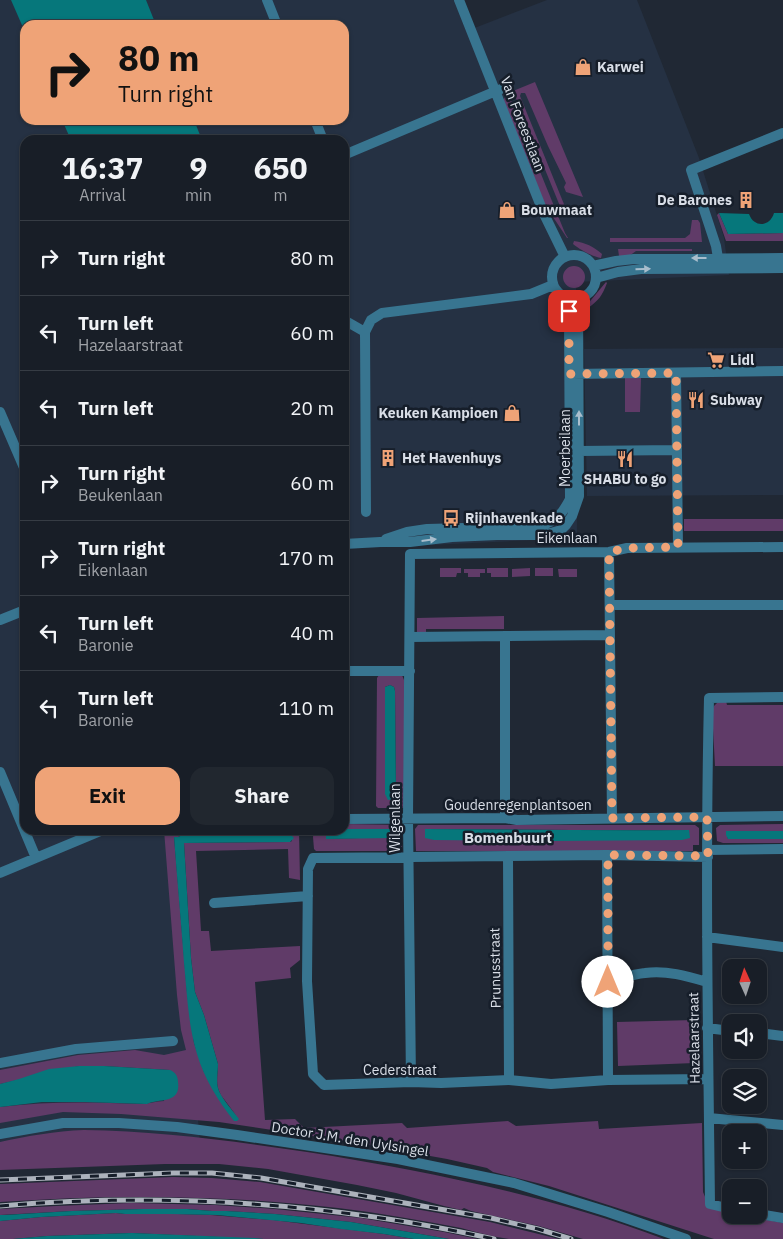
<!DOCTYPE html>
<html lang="en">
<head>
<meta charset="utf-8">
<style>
  :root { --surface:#181e27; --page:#21272f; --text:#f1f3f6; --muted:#9fa2a7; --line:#363c44; --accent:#efa377 }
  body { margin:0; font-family:"IBM Plex Sans",sans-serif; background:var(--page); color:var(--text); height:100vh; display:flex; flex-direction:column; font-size:19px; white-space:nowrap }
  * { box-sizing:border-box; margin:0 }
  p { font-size:16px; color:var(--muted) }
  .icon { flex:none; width:28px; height:28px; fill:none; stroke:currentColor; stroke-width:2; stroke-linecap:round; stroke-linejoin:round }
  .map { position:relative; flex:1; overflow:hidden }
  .drawer { position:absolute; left:20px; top:135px; width:329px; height:700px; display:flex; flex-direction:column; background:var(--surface); border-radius:15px; box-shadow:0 1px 4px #0004,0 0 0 1px var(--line) }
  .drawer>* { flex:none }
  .guide { position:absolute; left:20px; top:20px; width:329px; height:105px; border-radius:15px; box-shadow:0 1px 4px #0004,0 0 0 1px var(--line); background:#efa377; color:#111; overflow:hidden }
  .needle { width:32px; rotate:357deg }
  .tools { position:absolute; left:722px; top:959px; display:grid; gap:10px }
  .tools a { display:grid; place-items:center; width:45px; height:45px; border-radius:10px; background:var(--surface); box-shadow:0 1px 4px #0004,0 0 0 1px var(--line); font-size:25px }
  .pin { position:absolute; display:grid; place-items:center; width:42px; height:42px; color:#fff; margin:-21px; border-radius:10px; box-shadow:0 2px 8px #0006 }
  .me { position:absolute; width:55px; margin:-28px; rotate:0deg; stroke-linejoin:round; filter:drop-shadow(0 0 4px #0008) }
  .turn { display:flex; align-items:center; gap:18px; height:105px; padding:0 15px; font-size:22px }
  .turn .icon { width:65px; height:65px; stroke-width:2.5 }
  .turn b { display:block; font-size:35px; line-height:42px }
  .eta { display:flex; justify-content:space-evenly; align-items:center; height:85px; text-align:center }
  .eta b { font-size:30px; font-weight:700; line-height:35px }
  .action { display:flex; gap:10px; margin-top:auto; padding:10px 15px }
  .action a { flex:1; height:58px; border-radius:15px; background:var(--accent); color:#111; font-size:20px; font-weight:700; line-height:58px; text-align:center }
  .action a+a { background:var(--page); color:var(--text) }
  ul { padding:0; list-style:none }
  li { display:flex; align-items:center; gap:15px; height:75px; padding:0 15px; border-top:1px solid var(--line) }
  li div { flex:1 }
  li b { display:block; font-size:19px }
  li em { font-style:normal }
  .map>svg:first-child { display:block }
  .built { fill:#253143; fill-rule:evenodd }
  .green { fill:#603b68; fill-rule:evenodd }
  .water { fill:#06777b }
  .pier { fill:#202834 }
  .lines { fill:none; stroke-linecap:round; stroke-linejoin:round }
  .street { stroke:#387590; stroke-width:10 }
  .rail-casing { stroke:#acb2bc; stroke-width:5 }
  .rail { stroke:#161e2a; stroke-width:3; stroke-dasharray:9; stroke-linecap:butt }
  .oneway { fill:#a9becd }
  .route { stroke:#efa377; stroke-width:9; stroke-dasharray:0 16.2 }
  .labels { text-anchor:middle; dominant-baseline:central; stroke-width:5; stroke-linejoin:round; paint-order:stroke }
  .poi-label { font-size:14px; font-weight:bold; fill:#d9dee7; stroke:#161e2a; text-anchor:start }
  .street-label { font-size:14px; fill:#d9dee7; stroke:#161e2a }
  .neighbourhood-label { font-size:15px; font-weight:bold; fill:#d9dee7; stroke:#161e2a }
</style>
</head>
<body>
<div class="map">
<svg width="783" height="1239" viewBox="0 0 783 1239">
  <rect width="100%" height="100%" fill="#202834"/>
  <path class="built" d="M0,0h459l13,29 75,-29h90l62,158 25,80 5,37 -153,7 1,256 -233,11v-409h-319v690h148l28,324 -201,6zM25,25h319v95h-319z
    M783,348v147l-196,1 -3,-147z"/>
  <path class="green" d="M535,82l48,115 -17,-5 -2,-5 2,-4 -18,-37 -22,-51 -1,-2h-4l-1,3 48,118 -4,2 -51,-125z
    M508,93l57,140 3,5h-1l-22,-33 -41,-103v-3z
    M719,213l9,21 55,-1v8h-57l-9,-26z
    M692,220h6l2,3 2,19h-92v-4h75l5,-4z
    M574,241c12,2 19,5 28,13l-1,4c-8,-1 -22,-9 -28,-14z
    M618,249h74v2h-56l-7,5h-10z
    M563 277a11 11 0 1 1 22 0a11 11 0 1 1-22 0Z
    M606,282l1,1c-5,13 -8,17 -19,25l-2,-2z
    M625,378h16l-1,34h-15z
    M684,519h99v12h-99z
    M440,568h21v5h-4l-1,4h-16z
    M487,568h21v9h-17v-4h-4z
    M530,568v8l-18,1v-8z
    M535,568h18v8h-18z
    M464,569h21v4h-5v4h-12v-4h-4z
    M558,569h19v8h-18z
    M504,616v13h-78v4h-9v-15z
    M379,675h23l2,5v128h-26l-2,-2 1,-128zM390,685l4,2 1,4 1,103 -11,-107z
    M726,701l1,4h56v61h-68l-3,-56 2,-4 4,-4z
    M344,824l57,1 1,24 -4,2h-82l-2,-2 -1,-12 1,-7h12v9l67,-2 -1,-8h-48z
    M783,824v7h-57l2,8h55v4h-60l-6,-2 -1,-13 4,-3z
    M418,825h277l4,3v17h-6v6h-277l-1,-22zM425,829c88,0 176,2 264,1l-264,8z
    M164,830h22v4l-8,3h-4l13,156 7,50 10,29 34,46c-5,-7 -18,-21 -20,-30 -2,-7 0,-16 0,-24l-14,-49 -9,-23 -4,-34 -7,-115 106,-1 2,-1 -2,-7h-98l-1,-4h108l1,50 -11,-2 -1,-29 -92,2 5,80h8l2,20 89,-5v14l-10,8 1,10 -36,4 10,138 30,-1 9,9 98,-5 5,5 101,-7 8,5 82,-5 1,8 103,-6 1,69 5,12 23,11 21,2 31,6v16h-69l-165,-53 -56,-14 -6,-4 -40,-9 -95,-17 -133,-20 -98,-8 -58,-2 -63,11v-16c47,-6 93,-5 141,-3 8,0 15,-3 23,-3l6,-31 -66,-4h-25l-79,18v-14l78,-15 57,-5 29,5 22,-5 -5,-20 -4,-35z
    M694,1020l1,43 -77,3 -1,-44z
    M84,1130c75,1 149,11 223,22 121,19 242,44 357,87h-81l-44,-13 -68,-15 -7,-3 -3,2 -17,-4 -48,-13 -39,-8 -89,-16 -49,-5h-54l-165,6v-28c28,-6 55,-11 84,-12z
    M173,1177l39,1 48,4 230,40 69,17c-16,0 -34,0 -50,0 -16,-2 -32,-7 -48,-11 -41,-8 -82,-15 -123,-20 -113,-13 -225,-14 -338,-6v-18z
    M131,1203l84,2 60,4 86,9 83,14 34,7h-29l-98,-17 -76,-8 -49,-3h-14l-25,-2h-44l-71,2 -72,4v-6l56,-3z
    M116,1213l9,1 19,-1 67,2 62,5 111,14 30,5h-150l-132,-6 -85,3 -34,3h-13v-18l41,-4z"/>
  <path class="water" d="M11,0h135l10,25h-131v7z
    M62,120h132l8,20h-131z
    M719,213l30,1c5,14 21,13 25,-1h9v20l-55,1z
    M344,358l6,4v142h-6z
    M390,685l4,2 1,4 1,104 -3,4 -5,1 -3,-6v-107z
    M344,829h48l1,9 -67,1v-9z
    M425,829c88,0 176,2 264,1l1,8 -8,2 -132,1 -116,-1 -9,-2z
    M726,831h57v8h-55l-2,-4z
    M185,834h105l4,4 -4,4 -106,1 7,115 4,34 9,23 14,49c0,8 -2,17 0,24 2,9 15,23 21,31l-2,2h-3c-16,-20 -30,-43 -37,-67 -9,-29 -10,-61 -13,-91 -3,-42 -7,-84 -10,-126h4z
    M79,1066h25l66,4c5,2 8,6 8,12 3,22 -18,16 -31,22l-62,-2h-43l-42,5v-23l19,-5 30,-10z
    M143,1209h44l25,2h14l49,3 76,8 98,17h-35l-30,-5 -43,-5 -40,-6 -84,-8 -47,-1h-45l-9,-1 -75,4 -41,4v-6h5l67,-4z
    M132,1233l123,5 9,1h-251l34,-3z"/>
  <path class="pier" d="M344,390h6v16h-6z"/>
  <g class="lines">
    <path class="street" d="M267,0l10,25
      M459,0l85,214 21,43
      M315,120l8,20
      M344,155l164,-69
      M552 277a22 22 0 1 1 44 0a22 22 0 1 1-44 0Z
      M718,258l-2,-12 -25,-76 92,-37
      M593,266l23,-5 18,-2 149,-1
      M596,278l22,-6 23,-3 142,-1
      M344,320l21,12 1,180
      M365,332l6,-12 11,-7 149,-19 22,-9
      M676,373l2,174
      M572,374l211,-3
      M0,412l25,58
      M579,451l98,-1
      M386,539l21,-7 20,-3 113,-3c17,-5 22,-12 30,-27l-1,-185 -1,-16
      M344,544l36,-2h30l42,-5 45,-2h44l10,-2 10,-3 5,-5 6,-9 7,-20 -1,-198
      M609,552l3,266
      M610,605h173
      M0,620l25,-10
      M505,636v182
      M410,637l200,-2
      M344,671h66
      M0,772l36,86
      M344,819l161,-1 12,2 266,-4
      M707,850l76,-1
      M607,855l1,225
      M508,856l1,224
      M708,857l-101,-2 -294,3 -5,11 -1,112 6,93 11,11 87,-3 30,1 68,-3 42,4 57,-4 100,-1
      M0,873l103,-43
      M214,903l94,-7
      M707,937l76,10
      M608,982c12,-3 25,-8 37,-9 21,-3 42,3 62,9
      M707,1028l24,3
      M759,1033l24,3
      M0,1063l76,-14 97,-8
      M411,1082l-3,-263 2,-265 199,-2 18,-4 156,-1
      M709,1118l74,7
      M0,1134l63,-11h56l58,4 60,8 161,24 116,24 94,29 78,27
      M731,1209l-21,-5c-2,-169 -5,-338 -1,-506l74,-1
      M759,1214l24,4"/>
    <g class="rail-casing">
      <path id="rail" d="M0,1180l173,-7h39l49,5 230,40 47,11 33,10
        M0,1206c165,-14 332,-3 494,33"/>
    </g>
    <use href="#rail" class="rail"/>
  </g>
  <defs><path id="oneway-solid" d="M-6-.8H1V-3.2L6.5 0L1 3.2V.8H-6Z" transform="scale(1.25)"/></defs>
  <g class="oneway">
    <use href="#oneway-solid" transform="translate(699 258) rotate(180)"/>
    <use href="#oneway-solid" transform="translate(643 269) rotate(-2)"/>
    <use href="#oneway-solid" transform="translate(579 418) rotate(-90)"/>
    <use href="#oneway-solid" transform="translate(429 540) rotate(-7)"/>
  </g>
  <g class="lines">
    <path class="route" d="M569,311v63l107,-1 2,174 -51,1 -18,4 3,266 95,-1 1,39 -100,-1v127"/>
  </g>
  <defs>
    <g id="shop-bare" transform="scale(1.35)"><path d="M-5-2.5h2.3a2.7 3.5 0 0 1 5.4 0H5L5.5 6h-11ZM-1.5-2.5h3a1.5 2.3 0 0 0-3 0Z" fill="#efa377" stroke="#161e2a" stroke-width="2.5" paint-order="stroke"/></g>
    <g id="building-bare" transform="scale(1.35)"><path d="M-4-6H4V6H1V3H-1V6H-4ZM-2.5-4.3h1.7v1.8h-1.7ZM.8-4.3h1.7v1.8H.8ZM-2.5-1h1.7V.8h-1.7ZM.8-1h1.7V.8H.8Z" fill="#efa377" stroke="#161e2a" stroke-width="2.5" paint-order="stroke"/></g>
    <g id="supermarket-bare" transform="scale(1.35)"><path d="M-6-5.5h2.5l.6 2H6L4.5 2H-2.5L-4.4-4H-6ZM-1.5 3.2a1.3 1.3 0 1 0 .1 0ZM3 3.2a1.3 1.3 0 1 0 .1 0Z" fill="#efa377" stroke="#161e2a" stroke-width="2.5" paint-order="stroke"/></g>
    <g id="restaurant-bare" transform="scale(1.35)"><path d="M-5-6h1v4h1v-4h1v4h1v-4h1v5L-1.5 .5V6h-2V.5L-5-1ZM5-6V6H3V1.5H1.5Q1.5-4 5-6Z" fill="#efa377" stroke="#161e2a" stroke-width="2.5" paint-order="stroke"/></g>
    <g id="bus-bare" transform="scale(1.35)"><path d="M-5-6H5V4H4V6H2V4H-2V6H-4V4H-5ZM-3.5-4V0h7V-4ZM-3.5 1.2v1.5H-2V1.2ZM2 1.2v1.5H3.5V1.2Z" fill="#efa377" stroke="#161e2a" stroke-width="2.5" paint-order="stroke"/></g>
  </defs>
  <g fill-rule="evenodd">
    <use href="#shop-bare" x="583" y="67"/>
    <use href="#building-bare" x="746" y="200"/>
    <use href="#shop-bare" x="507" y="210"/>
    <use href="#supermarket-bare" x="716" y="360"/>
    <use href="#restaurant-bare" x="696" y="400"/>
    <use href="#shop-bare" x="512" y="413"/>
    <use href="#building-bare" x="388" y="458"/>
    <use href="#restaurant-bare" x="625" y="459"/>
    <use href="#bus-bare" x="451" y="518"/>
  </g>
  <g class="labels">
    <g class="poi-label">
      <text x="597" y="67">Karwei</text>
      <text x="732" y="200" text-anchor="end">De Barones</text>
      <text x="521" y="210">Bouwmaat</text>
      <text x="730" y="360">Lidl</text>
      <text x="710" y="400">Subway</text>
      <text x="498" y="413" text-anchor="end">Keuken Kampioen</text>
      <text x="402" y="458">Het Havenhuys</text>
      <text x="625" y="479" text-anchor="middle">SHABU to go</text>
      <text x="465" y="518">Rijnhavenkade</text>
    </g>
    <g class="street-label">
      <text transform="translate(523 124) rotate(69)">Van Foreestlaan</text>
      <text transform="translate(565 448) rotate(-90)">Moerbeilaan</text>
      <text x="567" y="538">Eikenlaan</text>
      <text x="518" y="805">Goudenregenplantsoen</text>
      <text transform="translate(395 818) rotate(-90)">Wilgenlaan</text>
      <text transform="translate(495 968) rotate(-91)">Prunusstraat</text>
      <text transform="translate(694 1038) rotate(-91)">Hazelaarstraat</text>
      <text x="400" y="1070">Cederstraat</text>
      <text transform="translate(350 1139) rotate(9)">Doctor J.M. den Uylsingel</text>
    </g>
    <g class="neighbourhood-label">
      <text x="508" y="837">Bomenbuurt</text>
    </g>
  </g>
</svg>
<div class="tools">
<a><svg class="needle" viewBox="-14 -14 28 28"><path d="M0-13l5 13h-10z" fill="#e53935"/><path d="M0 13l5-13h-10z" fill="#9fa2a7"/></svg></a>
<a><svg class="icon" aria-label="sound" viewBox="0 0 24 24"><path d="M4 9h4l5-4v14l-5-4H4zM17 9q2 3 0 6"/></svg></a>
<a><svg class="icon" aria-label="layers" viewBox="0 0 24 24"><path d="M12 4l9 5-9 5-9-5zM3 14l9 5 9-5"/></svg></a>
<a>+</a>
<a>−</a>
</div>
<div class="pin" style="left:569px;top:311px;background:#d93025"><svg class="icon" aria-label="arrive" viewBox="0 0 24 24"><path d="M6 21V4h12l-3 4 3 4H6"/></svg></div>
<svg class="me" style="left:608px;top:982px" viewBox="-20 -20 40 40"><circle r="19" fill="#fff"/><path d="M0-13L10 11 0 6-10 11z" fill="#efa377"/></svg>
<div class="guide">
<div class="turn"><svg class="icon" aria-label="right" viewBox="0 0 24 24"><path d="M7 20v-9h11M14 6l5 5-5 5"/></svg><div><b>80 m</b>Turn right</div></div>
</div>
<section class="drawer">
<div class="eta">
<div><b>16:37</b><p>Arrival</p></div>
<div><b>9</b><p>min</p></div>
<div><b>650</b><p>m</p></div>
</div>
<ul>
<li><svg class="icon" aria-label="right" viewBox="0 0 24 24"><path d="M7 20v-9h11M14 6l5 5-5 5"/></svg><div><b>Turn right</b></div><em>80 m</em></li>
<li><svg class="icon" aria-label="left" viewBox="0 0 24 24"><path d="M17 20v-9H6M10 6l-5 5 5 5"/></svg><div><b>Turn left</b><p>Hazelaarstraat</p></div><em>60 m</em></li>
<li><svg class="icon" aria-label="left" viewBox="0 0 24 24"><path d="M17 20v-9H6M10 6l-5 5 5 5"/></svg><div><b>Turn left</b></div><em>20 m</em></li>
<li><svg class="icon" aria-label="right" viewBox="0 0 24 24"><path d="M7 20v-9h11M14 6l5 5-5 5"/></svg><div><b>Turn right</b><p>Beukenlaan</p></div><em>60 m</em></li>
<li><svg class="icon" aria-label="right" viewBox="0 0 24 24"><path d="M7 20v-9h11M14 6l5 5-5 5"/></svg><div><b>Turn right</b><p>Eikenlaan</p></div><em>170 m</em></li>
<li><svg class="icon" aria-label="left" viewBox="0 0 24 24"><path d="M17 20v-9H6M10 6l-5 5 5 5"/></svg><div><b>Turn left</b><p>Baronie</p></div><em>40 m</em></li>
<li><svg class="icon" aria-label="left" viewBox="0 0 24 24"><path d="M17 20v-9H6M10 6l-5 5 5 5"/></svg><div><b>Turn left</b><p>Baronie</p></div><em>110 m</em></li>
</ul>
<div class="action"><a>Exit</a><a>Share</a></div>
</section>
</div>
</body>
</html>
